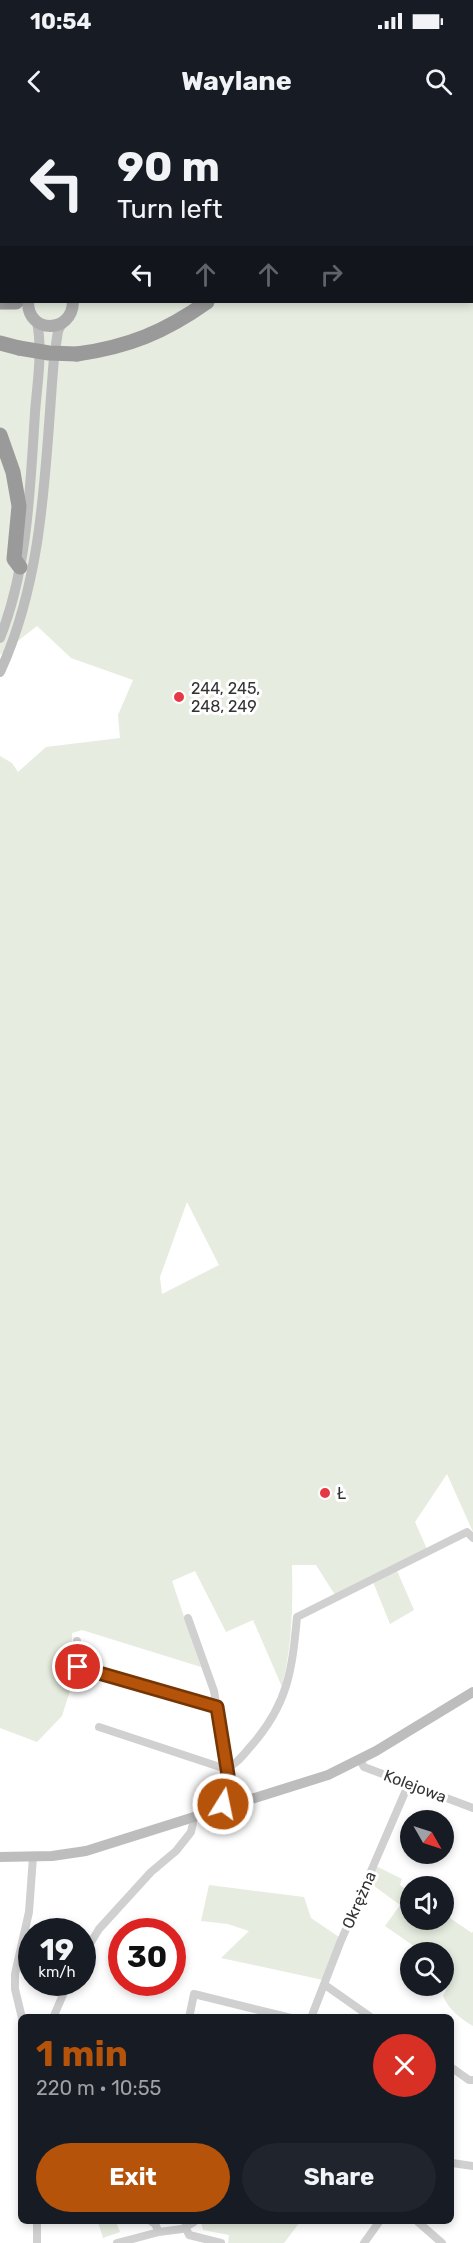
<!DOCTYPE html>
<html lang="en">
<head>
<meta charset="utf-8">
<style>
  :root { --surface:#171b24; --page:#20242c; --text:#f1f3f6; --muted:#9ea1a6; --accent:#b45309 }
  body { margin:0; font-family:Rubik,sans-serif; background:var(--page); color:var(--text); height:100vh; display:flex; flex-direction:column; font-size:22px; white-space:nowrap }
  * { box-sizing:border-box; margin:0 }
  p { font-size:20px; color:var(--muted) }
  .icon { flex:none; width:33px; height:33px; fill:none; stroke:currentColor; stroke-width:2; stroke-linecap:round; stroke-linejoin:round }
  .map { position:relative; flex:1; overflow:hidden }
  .sheet { position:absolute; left:18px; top:1894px; width:436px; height:210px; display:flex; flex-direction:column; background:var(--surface); border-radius:9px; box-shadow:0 3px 9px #0003 }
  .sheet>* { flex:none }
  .top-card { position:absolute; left:0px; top:0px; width:474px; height:183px; box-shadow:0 3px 9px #0003; background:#171b24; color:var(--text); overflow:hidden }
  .needle { width:39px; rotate:129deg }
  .buttons { position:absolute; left:400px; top:1690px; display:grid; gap:12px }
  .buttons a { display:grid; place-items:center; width:54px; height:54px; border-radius:50%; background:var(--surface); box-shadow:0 3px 9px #0003; font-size:30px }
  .speed { position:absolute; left:18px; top:1798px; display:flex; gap:12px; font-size:30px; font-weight:700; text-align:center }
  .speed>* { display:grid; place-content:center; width:78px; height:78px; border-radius:50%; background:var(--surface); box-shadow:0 3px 9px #0003; line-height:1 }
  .speed small { font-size:15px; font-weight:400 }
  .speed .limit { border:9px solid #d22; background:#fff; color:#111 }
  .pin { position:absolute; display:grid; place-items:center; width:51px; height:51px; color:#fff; margin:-26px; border:3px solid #fff; border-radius:50%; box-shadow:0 2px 6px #0007 }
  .me { position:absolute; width:66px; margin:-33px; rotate:10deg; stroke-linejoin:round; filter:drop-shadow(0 0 4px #0008) }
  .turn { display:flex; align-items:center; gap:21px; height:126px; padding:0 18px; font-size:27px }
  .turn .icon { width:78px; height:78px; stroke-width:2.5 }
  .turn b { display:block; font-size:42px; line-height:51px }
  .lanes { display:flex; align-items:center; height:57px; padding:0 18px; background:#0003; justify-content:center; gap:30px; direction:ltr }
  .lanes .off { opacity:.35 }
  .round { display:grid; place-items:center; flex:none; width:63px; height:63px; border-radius:32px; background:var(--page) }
  .summary { display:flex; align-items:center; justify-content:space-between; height:102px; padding:0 18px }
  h1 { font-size:36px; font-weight:700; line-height:45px; color:var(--accent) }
  .button { display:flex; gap:12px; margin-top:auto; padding:12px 18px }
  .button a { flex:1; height:69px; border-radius:36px; background:var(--accent); color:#fff; font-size:24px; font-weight:700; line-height:69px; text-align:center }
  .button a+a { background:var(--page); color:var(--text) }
  .status { display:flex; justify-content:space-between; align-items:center; height:42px; padding:0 30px; background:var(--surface); direction:ltr }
  .status svg { height:16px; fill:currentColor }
  header { display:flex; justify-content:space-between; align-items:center; height:78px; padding:0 18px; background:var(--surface); font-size:27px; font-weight:700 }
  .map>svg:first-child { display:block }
  .green { fill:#e6ecdf; fill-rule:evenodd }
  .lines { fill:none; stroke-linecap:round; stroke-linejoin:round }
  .street { stroke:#d0d0d0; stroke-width:8 }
  .secondary { stroke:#bdbdbd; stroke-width:10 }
  .primary { stroke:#ababab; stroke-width:12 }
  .highway { stroke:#9a9a9a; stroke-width:15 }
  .highway-bridge { stroke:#9a9a9a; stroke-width:15 }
  .route-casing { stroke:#753606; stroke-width:15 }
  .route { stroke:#b45309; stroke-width:10 }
  .poi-dot { fill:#e63946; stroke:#fff; stroke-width:2 }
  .labels { text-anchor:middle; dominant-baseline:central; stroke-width:6; stroke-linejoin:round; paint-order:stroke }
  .poi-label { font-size:16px; fill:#333; stroke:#fff; text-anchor:start }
  .street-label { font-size:16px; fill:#333; stroke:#fff }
</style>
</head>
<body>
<div class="status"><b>10:54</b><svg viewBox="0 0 49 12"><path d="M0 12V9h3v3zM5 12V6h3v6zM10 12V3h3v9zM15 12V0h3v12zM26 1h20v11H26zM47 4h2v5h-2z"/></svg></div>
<header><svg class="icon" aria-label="back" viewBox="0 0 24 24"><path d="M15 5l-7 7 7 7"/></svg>Waylane<svg class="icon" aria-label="search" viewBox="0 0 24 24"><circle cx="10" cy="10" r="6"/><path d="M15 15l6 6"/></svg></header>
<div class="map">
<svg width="473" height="2123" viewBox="0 0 473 2123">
  <rect width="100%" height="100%" fill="#fff"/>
  <path class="green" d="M0,0h473v1412l-26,-58 -32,48 12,27 -32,17 19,44 -24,14 -19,-47 -36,18 -19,-30h-24c1,42 0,81 -10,122l-29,-67 -27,12 -31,-61 -23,10 29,86 -119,-37 -10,3 2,45 -12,38 -25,26 -37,-14v-972l12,7 6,9 28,-25 74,-9 -2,-23 15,-35 -62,-22 -34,-32 -37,29zM2,2h470v180h-470zM187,1082l32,63 -57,29 -2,-17z
    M372,1744l30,15 -2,6 11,8v27h33v-6l28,19 1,-2v95c-13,-8 -24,-16 -30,-30l11,-22 -10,-8v-13h-20l-39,-27 15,-21 -34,-25z
    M209,1765l95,12 7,21 28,19 -16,43 -102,-22 28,-27 -21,-7 -27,-3z
    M98,2102h18l4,10 -17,6z
    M201,2102h99l-16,21h-56l1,-8 -26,-5z"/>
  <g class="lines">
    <path class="street" d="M188,1498l26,73 14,84 -5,25 1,9
      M77,1521l1,26 139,40
      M99,1607l124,41c13,-2 19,-12 28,-22 37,-42 41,-75 46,-129l170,-85 6,6
      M360,1640l4,7 109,41
      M82,1837l17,-28 52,-57 25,-21 15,-19 2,-9 -1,-4
      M325,1865l47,33
      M22,1898l-7,-29v-15l14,-62 4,-55
      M53,1898l15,-35
      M189,1898l5,-24 97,24
      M311,1898l29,-75 69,-160
      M452,1948l17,12h4
      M452,2043l21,3
      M37,2102v21
      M152,2102l3,2 4,8
      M418,2102l24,21
      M186,2108l3,7 32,8
      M117,2123l42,-11 23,-3 12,-7
      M364,2123l15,-21"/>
    <path class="secondary" d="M0,518c28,-70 30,-150 35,-225 2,-29 8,-61 2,-91
      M0,552c45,-98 45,-208 54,-314l4,-27 4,-8
      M0,1737l52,-1 34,-5 242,-76 48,-24 97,-59"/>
    <path class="primary" d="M60,2v-2
      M73,2v-2
      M28,182c0,32 44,32 45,0"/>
    <path class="highway" d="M120,2l16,-2
      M262,2l16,-2
      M0,12h2
      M0,31h2
      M0,182h16
      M0,223l19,5
      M77,234c51,-7 88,-22 130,-52
      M0,315l13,37 6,34 -5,53 6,8"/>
    <path class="highway-bridge" d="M19,228l30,5 28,1"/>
  </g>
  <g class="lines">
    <g class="route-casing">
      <path id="route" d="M78,1547l139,40 11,68 -5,29"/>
    </g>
    <use href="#route" class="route"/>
  </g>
  <g class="poi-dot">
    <circle cx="179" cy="577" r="6"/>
    <circle cx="325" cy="1373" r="6"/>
  </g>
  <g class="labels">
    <g class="poi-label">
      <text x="191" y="568">244, 245,<tspan x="191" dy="18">248, 249</tspan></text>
      <text x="337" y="1373">Ł</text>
    </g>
    <g class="street-label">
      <text transform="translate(415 1666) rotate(21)">Kolejowa</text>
      <text transform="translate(359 1780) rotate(-66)">Okrężna</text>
    </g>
  </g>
</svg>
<div class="buttons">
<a><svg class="needle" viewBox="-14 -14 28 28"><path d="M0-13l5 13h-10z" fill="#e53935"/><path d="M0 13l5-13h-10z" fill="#9ea1a6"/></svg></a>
<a><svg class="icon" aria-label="sound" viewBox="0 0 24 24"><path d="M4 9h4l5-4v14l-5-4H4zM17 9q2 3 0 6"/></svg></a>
<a><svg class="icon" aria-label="search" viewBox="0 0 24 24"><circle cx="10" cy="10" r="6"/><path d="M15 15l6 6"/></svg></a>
</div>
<div class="speed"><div>19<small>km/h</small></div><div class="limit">30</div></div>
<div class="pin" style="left:78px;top:1547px;background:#d93025"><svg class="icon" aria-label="arrive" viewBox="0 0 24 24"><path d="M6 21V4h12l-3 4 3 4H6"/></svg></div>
<svg class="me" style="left:223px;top:1684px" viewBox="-20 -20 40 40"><circle r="17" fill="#b45309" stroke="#fff" stroke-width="3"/><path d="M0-11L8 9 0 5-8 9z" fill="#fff"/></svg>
<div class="top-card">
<div class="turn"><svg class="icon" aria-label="left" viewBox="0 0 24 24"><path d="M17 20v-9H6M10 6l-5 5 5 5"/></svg><div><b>90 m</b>Turn left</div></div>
<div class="lanes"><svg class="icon" aria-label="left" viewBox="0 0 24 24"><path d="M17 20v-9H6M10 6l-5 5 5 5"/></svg><svg class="icon off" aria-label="ahead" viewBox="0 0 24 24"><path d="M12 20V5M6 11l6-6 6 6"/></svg><svg class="icon off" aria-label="ahead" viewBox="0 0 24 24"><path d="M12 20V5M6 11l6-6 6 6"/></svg><svg class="icon off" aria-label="right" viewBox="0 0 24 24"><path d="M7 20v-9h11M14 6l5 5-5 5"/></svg></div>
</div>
<section class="sheet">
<div class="summary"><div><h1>1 min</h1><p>220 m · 10:55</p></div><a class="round" style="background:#d93025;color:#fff"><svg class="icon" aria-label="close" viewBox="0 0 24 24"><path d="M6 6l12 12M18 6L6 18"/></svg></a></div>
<div class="button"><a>Exit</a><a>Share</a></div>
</section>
</div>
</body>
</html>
